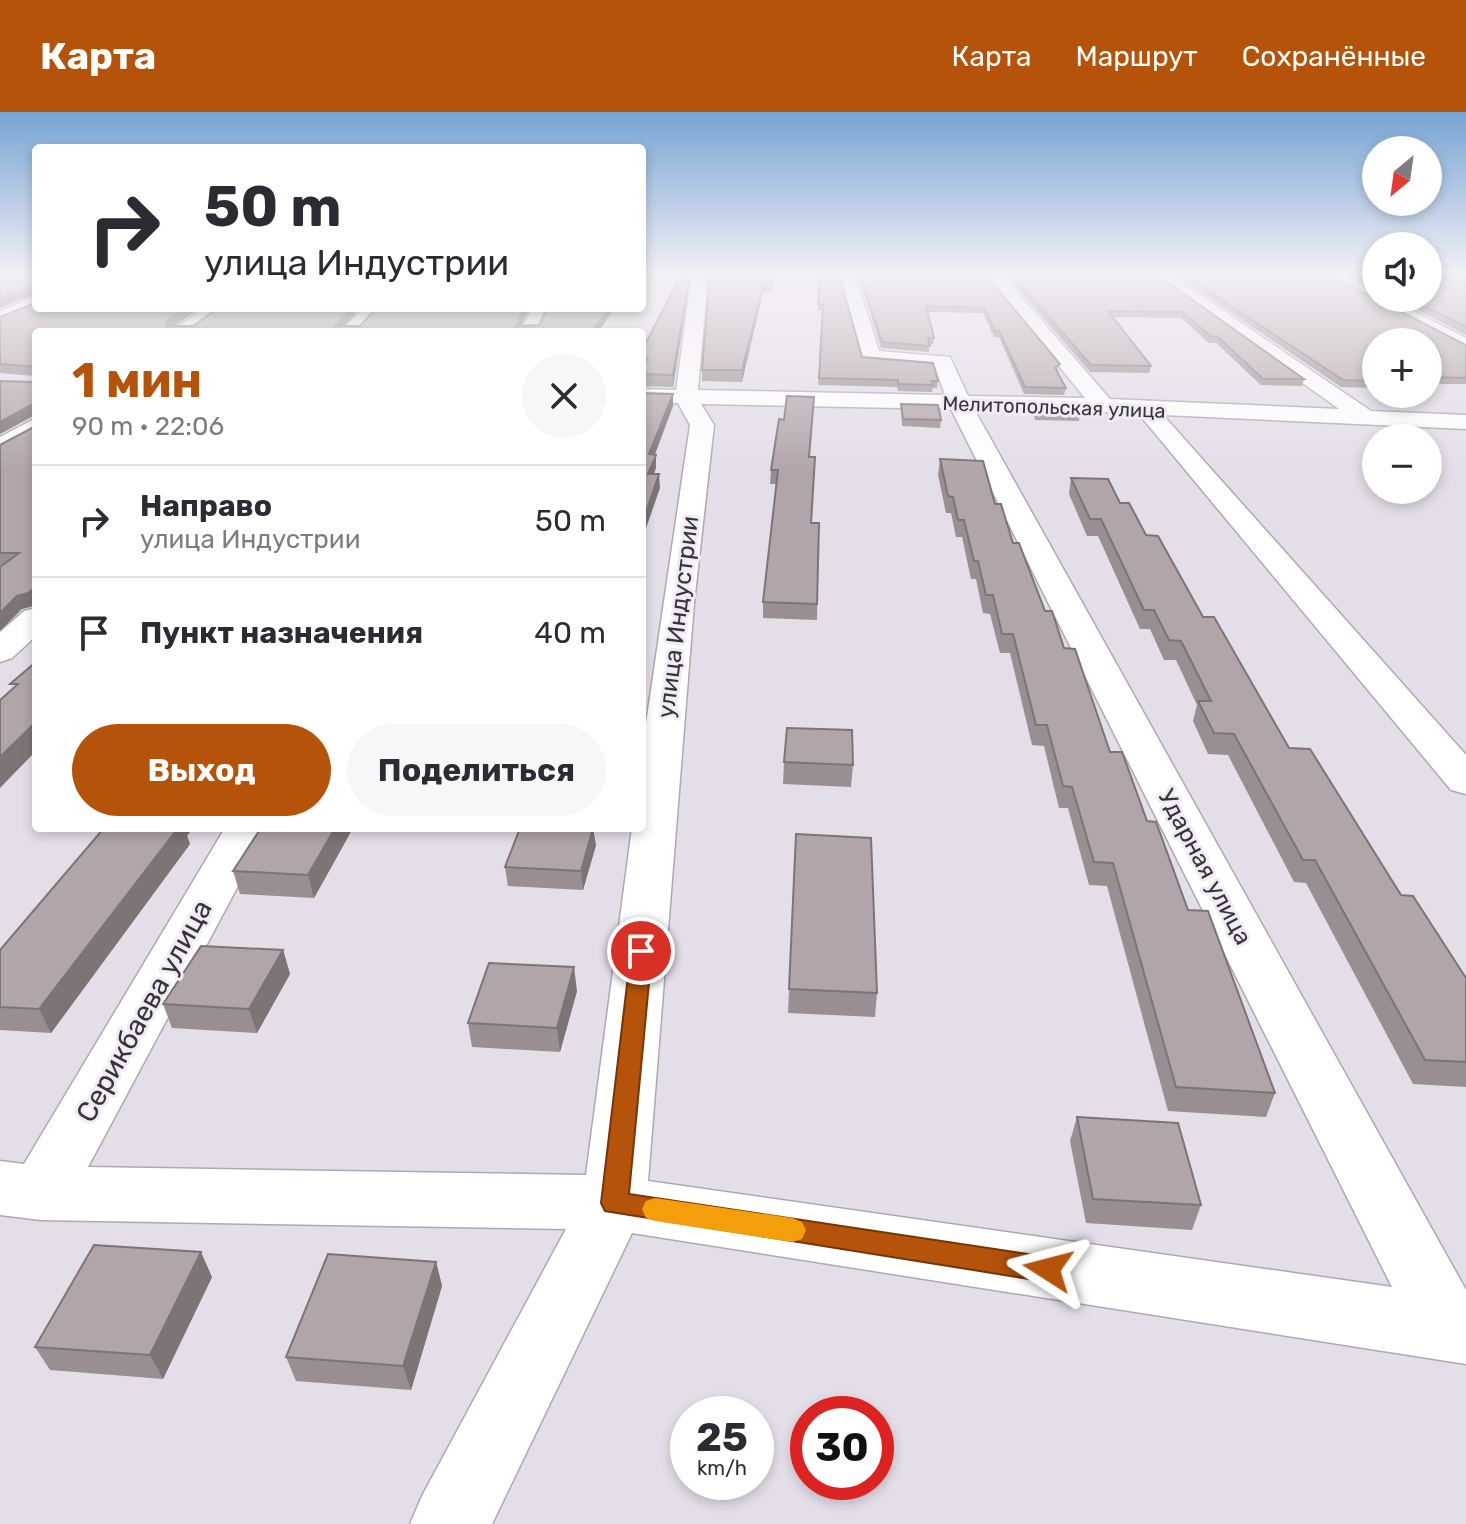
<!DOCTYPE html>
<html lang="ru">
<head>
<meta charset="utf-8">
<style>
  :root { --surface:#fff; --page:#f7f7f7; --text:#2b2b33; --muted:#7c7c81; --line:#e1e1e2; --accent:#b45309 }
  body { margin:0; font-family:Rubik,sans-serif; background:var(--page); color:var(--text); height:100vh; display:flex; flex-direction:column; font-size:30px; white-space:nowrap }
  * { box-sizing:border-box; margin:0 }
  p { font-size:26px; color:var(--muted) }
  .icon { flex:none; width:44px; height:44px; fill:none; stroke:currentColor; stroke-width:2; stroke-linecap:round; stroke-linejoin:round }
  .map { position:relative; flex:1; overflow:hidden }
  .drawer { position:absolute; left:32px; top:216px; width:614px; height:504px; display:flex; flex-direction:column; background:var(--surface); border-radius:8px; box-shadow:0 4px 12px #0003 }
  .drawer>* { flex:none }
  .top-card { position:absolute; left:32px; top:32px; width:614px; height:168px; border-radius:8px; box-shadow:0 4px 12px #0003; background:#fff; color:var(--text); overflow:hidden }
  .needle { width:52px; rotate:209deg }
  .tools { position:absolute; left:1362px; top:24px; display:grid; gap:16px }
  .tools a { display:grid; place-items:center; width:80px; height:80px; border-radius:50%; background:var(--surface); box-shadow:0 4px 12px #0003; font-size:40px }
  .speed { position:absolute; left:670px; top:1284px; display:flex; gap:16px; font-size:40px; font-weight:700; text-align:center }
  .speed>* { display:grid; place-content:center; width:104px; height:104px; border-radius:50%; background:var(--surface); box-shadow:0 4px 12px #0003; line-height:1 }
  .speed small { font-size:20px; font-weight:400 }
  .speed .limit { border:12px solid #d22; background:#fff; color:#111 }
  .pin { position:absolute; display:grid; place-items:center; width:68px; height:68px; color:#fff; margin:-34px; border:4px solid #fff; border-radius:50%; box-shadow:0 2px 8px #0007 }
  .me { position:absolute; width:88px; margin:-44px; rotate:279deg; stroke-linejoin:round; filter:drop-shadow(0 0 6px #0008) }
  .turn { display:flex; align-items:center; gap:28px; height:168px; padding:0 40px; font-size:36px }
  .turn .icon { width:104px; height:104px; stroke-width:2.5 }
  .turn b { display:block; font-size:56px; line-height:68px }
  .round { display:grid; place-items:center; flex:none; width:84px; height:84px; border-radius:42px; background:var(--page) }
  .summary { display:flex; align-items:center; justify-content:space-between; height:136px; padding:0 40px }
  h1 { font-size:48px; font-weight:700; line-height:60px; color:var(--accent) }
  .action { display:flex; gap:16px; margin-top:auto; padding:16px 40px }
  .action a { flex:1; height:92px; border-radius:48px; background:var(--accent); color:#fff; font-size:32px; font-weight:700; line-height:92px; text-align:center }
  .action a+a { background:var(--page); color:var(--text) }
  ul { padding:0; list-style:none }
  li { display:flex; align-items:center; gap:24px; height:112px; padding:0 40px; border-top:2px solid var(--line) }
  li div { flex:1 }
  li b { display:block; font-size:30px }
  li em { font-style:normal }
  header { display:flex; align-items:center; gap:48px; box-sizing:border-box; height:112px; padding:0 40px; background:var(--accent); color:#fff }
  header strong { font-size:38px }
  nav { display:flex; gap:44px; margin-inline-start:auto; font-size:28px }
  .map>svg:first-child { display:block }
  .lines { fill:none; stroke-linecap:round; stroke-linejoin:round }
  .minor-casing { stroke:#aea8b2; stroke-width:3 }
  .minor { fill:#fff; fill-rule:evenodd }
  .wall { fill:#998e91 }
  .shaded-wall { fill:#7d7476 }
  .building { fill:#b2a5a9; stroke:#7d7476; stroke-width:2 }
  .route { fill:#b45309; stroke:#753606; stroke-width:2 }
  .slow { fill:#f59e0b }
  .labels { text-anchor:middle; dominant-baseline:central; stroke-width:6; stroke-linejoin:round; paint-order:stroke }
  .far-street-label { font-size:20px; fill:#373539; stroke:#f1ebf6 }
  .street-label { font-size:24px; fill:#373539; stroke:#f1ebf6 }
  .near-street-label { font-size:28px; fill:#373539; stroke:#f1ebf6 }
</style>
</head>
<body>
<header>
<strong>Карта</strong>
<nav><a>Карта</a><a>Маршрут</a><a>Сохранённые</a></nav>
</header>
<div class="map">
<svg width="1466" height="1412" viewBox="0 0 1466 1412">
  <rect width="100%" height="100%" fill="#e4dee8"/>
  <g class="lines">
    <g class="minor-casing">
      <path id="minor" d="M692,162h16l-10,116 247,5 -10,-28 -71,-6 -25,-87h16l24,77 71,6 18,39 117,2 -101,-124h17l109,125 229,10 -189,-135h19l202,137 95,4v14l-303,-14 303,340v39l-15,-4 -313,-377 -164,-4 492,881v74l-834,-131 -140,291h-82l12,-28 144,-267 -525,-9 -41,-5v-54l24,3 201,-336h44l-181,339 498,8 46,-347h10v-77l48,-326 -12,-22h-36v-14l34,1zM701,292l250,5 441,878 -744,-106 46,-578 20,-178z
        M1321,162h21l34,18v6h12l78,40v14z
        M36,184v12l-36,15v-12z
        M205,196h21l-33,24h-22z
        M364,196h20l-25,24h-20z
        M533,196h18l-14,24h-18z
        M36,306v17l-36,20v-18z
        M36,496v28l-24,22 -12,4v-30l24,-21z"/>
    </g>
    <use href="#minor" class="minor"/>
  </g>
  <path class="wall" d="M0,162h36v34h164l-25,18h18l167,-18 -16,18h16l16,-18h154l-9,18 77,6h-562l-3,274 -11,3 -19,-44h-3v-120l34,-18v-12l-34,19 33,-52 1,-6 -34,-3v-56l35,-14 1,-9 -36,14z
    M682,162h9l-18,113 -31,-1v-36z
    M710,162h65l-4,18h-8l-21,90 -40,-1v-11z
    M858,162h127l74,97 -2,1 9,16 -2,7 -40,-1 -25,-57h-5l-11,-24 -56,-1 7,26 -1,6h-4v8l-48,-4z
    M1005,162h151l148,105 -2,7 -41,-1 -45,-42h-7l-28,-25 -68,-1 38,49 -2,7 -59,-1z
    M1174,162h153l139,71v39h-38v-42h-52v46l-35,-1z
    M1349,162h27v14z
    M1466,162v61l-71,-37h33z
    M818,176l44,69 76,24 -1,7h-4l-1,4 -34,-1 -1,-4 -79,-2 5,-75h-5z
    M901,292l40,16 -1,8 -38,-2z
    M1034,294l46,8 -1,7 -44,-1 -2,-7z
    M810,345l1,66h8l-2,97 -54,-2v-16l14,-118h-7l1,-14z
    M940,347l55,45 50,107 19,37 46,104 37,69 128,272 -9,24 -98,-6 -61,-225 -18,-1 -21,-77h-9l-15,-62 -12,-1 -22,-92h-10l-10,-39 -7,-1 -7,-34h-5l-9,-42h-6l-5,-24h-5l-8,-38z
    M1071,366l49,25 26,32 57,82 86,131 177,230v109l-53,-3 -107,-201 -12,-1 -66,-127 -20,-1 -15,-33 4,-16 -21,-45h-12l-14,-31h-10l-42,-93h-11l-18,-42z
    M784,650l69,3 -2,22 -68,-3z
    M353,716l-39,70 -74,-4 -7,-23z
    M796,722l81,159 -2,24 -87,-4z
    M187,724l3,8 -139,189 -51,-3v-80z
    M596,733l-13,45 -75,-4 -3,-19z
    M283,838l7,24 -33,59 -85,-5 -9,-24z
    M577,879l-17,61 -88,-5 -4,-24z
    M1077,1005l124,88 -9,25 -106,-7 -16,-82z
    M436,1150l6,24 -31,104 -115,-9 -10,-24z
    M212,1165l-49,102 -113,-9 -15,-23z"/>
  <path class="shaded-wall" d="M690,162h1l-18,113v-12z
    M773,162h2l-4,18v-9z
    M764,171l-1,9 -21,90v-12z
    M32,174l3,7 -35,15v-9z
    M186,196h14l-31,22 -3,-4 1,-5z
    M351,196h9l-21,24 -4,-6z
    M525,196h5l-12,24 -2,-6z
    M609,196h6l-17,24h-6z
    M673,282v12l-23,62 -1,-14z
    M31,293l4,10 -35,19v-12z
    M656,343v13l-7,20 -1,-14z
    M659,362l1,14 -18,52v-16z
    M36,475v16l-3,3 -11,3 -22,22v-18l17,-17z
    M36,610v29l-36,37v-31z
    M175,716h18l-6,8 3,8 -139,189 -12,-24z
    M335,716h18l-39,70 -6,-23z
    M593,716l3,17 -13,45 -2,-19z
    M283,838l7,24 -33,59 -8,-24z
    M574,855l3,24 -17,61 -3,-24z
    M201,1140l11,25 -49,102 -13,-24z
    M436,1150l6,24 -31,104 -8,-24z"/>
  <path class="building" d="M0,162h36v14l-4,-2 -32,13z
    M682,162h8l-17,101 -31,-1v-5l5,-10h-5v-9z
    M710,162h63l-2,9h-7l-22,87h-40z
    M820,162h19l23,83 71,6 5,18h-6l1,4 -35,-1v-4l-79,-2 4,-74h-5z
    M860,162h125l75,90 -5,4 11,20 -41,-1 -26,-56h-4l-11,-23 -58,-2 8,32h-6l2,8 -48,-4z
    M1011,162h145l148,105h-41l-45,-42 -7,-1 -29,-24 -74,-1 43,55 -60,-1z
    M1183,162h144l139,71v33l-38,-1v-35h-52v39l-33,-1z
    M1361,162h15v8z
    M1428,162h38v53l-58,-29h20z
    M36,180v16h150l-19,13 -1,5h27l25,-18h133l-16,18h25l16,-18h149l-9,18 23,-1 8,-17h62l-17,24h-556v255l-8,6 -11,3 -17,17v-46l19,-14h-19v-108l34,-18 1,-21 -4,-1 -31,17v-41l33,1 3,-15 -36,-3v-47l35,-14z
    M642,281l31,1 -24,60 7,1 -8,19h11l-17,50z
    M787,284l27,1 -5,60h6l-4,66h8l-2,81 -54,-2 15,-132h-7l8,-51 5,1z
    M901,292l37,1 3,15 -38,-1z
    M1034,294l42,1 4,7 -44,-2z
    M940,347l43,2 12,43h6l12,39h6l26,68h7l12,37 11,1 35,103h12l25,69 9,1 32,88 20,1 67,182 -99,-6 -63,-224 -19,-1 -22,-75 -9,-1 -16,-61h-11l-23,-91h-11l-9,-39h-7l-8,-34h-4l-10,-41h-6l-5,-23 -5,-1z
    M1071,366l37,1 12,24h9l17,32 12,1 45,81h11l75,131 21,1 91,146 12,1 53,82v84l-41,-2 -110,-200h-12l-69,-126 -20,-1 -16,-32h13l-30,-60 -12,-1 -15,-30h-10l-43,-91h-11z
    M36,550v60l-36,35v-57l18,-16h-8z
    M787,616l65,2 1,35 -69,-3z
    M104,716h74l-139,181 -39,-2v-57z
    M261,716h74l-27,47 -75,-4z
    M520,716h73l-12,43 -76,-4z
    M796,722l75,4 6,155 -88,-4z
    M201,834l82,4 -34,59 -86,-5z
    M489,851l85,4 -17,61 -89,-5z
    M1077,1005l101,6 23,82 -108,-6z
    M94,1133l107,7 -51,103 -115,-8z
    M328,1142l108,8 -33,104 -117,-9z"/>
  <linearGradient id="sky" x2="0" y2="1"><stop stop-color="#76a4d3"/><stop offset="0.45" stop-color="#f3f0f5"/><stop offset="1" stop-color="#f3f0f5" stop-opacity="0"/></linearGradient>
  <rect width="1466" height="360" fill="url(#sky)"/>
  <path class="route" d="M641,831l11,8 -23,243 419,63 10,4 4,8 -4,9 -10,4 -443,-71 -4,-8 30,-252z"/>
  <path class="slow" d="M655,1086l137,20 10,4 4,8 -4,9 -10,3 -137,-21 -9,-3 -4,-9 4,-8z"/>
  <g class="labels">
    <g class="far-street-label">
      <text transform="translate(1054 295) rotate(2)">Мелитопольская улица</text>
    </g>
    <g class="street-label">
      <text transform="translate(678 505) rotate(-83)">улица Индустрии</text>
      <text transform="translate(1205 755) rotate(62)">Ударная улица</text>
    </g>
    <g class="near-street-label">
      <text transform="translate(144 899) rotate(-61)">Серикбаева улица</text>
    </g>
  </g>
</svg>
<div class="tools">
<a><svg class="needle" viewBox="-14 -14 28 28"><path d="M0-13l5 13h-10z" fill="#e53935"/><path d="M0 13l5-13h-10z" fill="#7c7c81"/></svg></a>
<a><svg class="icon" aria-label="sound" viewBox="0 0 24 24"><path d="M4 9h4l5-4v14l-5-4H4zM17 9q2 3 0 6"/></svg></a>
<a>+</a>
<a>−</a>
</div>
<div class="speed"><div>25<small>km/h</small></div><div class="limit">30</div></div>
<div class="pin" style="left:641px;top:839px;background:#d93025"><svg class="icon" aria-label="arrive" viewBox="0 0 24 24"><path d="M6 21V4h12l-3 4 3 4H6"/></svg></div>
<svg class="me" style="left:1048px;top:1157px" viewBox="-20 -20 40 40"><path d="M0-17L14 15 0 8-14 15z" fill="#b45309" stroke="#fff" stroke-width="4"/></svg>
<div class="top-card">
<div class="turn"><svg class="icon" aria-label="right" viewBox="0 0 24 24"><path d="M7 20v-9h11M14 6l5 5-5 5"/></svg><div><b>50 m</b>улица Индустрии</div></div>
</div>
<section class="drawer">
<div class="summary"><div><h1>1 мин</h1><p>90 m · 22:06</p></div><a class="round"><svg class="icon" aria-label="close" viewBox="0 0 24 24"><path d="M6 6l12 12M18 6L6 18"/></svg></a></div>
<ul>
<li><svg class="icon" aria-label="right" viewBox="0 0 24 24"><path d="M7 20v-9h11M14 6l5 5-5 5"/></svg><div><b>Направо</b><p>улица Индустрии</p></div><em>50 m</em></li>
<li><svg class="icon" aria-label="arrive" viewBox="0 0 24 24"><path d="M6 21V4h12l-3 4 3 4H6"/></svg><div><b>Пункт назначения</b></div><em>40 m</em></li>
</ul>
<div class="action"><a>Выход</a><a>Поделиться</a></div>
</section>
</div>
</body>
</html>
